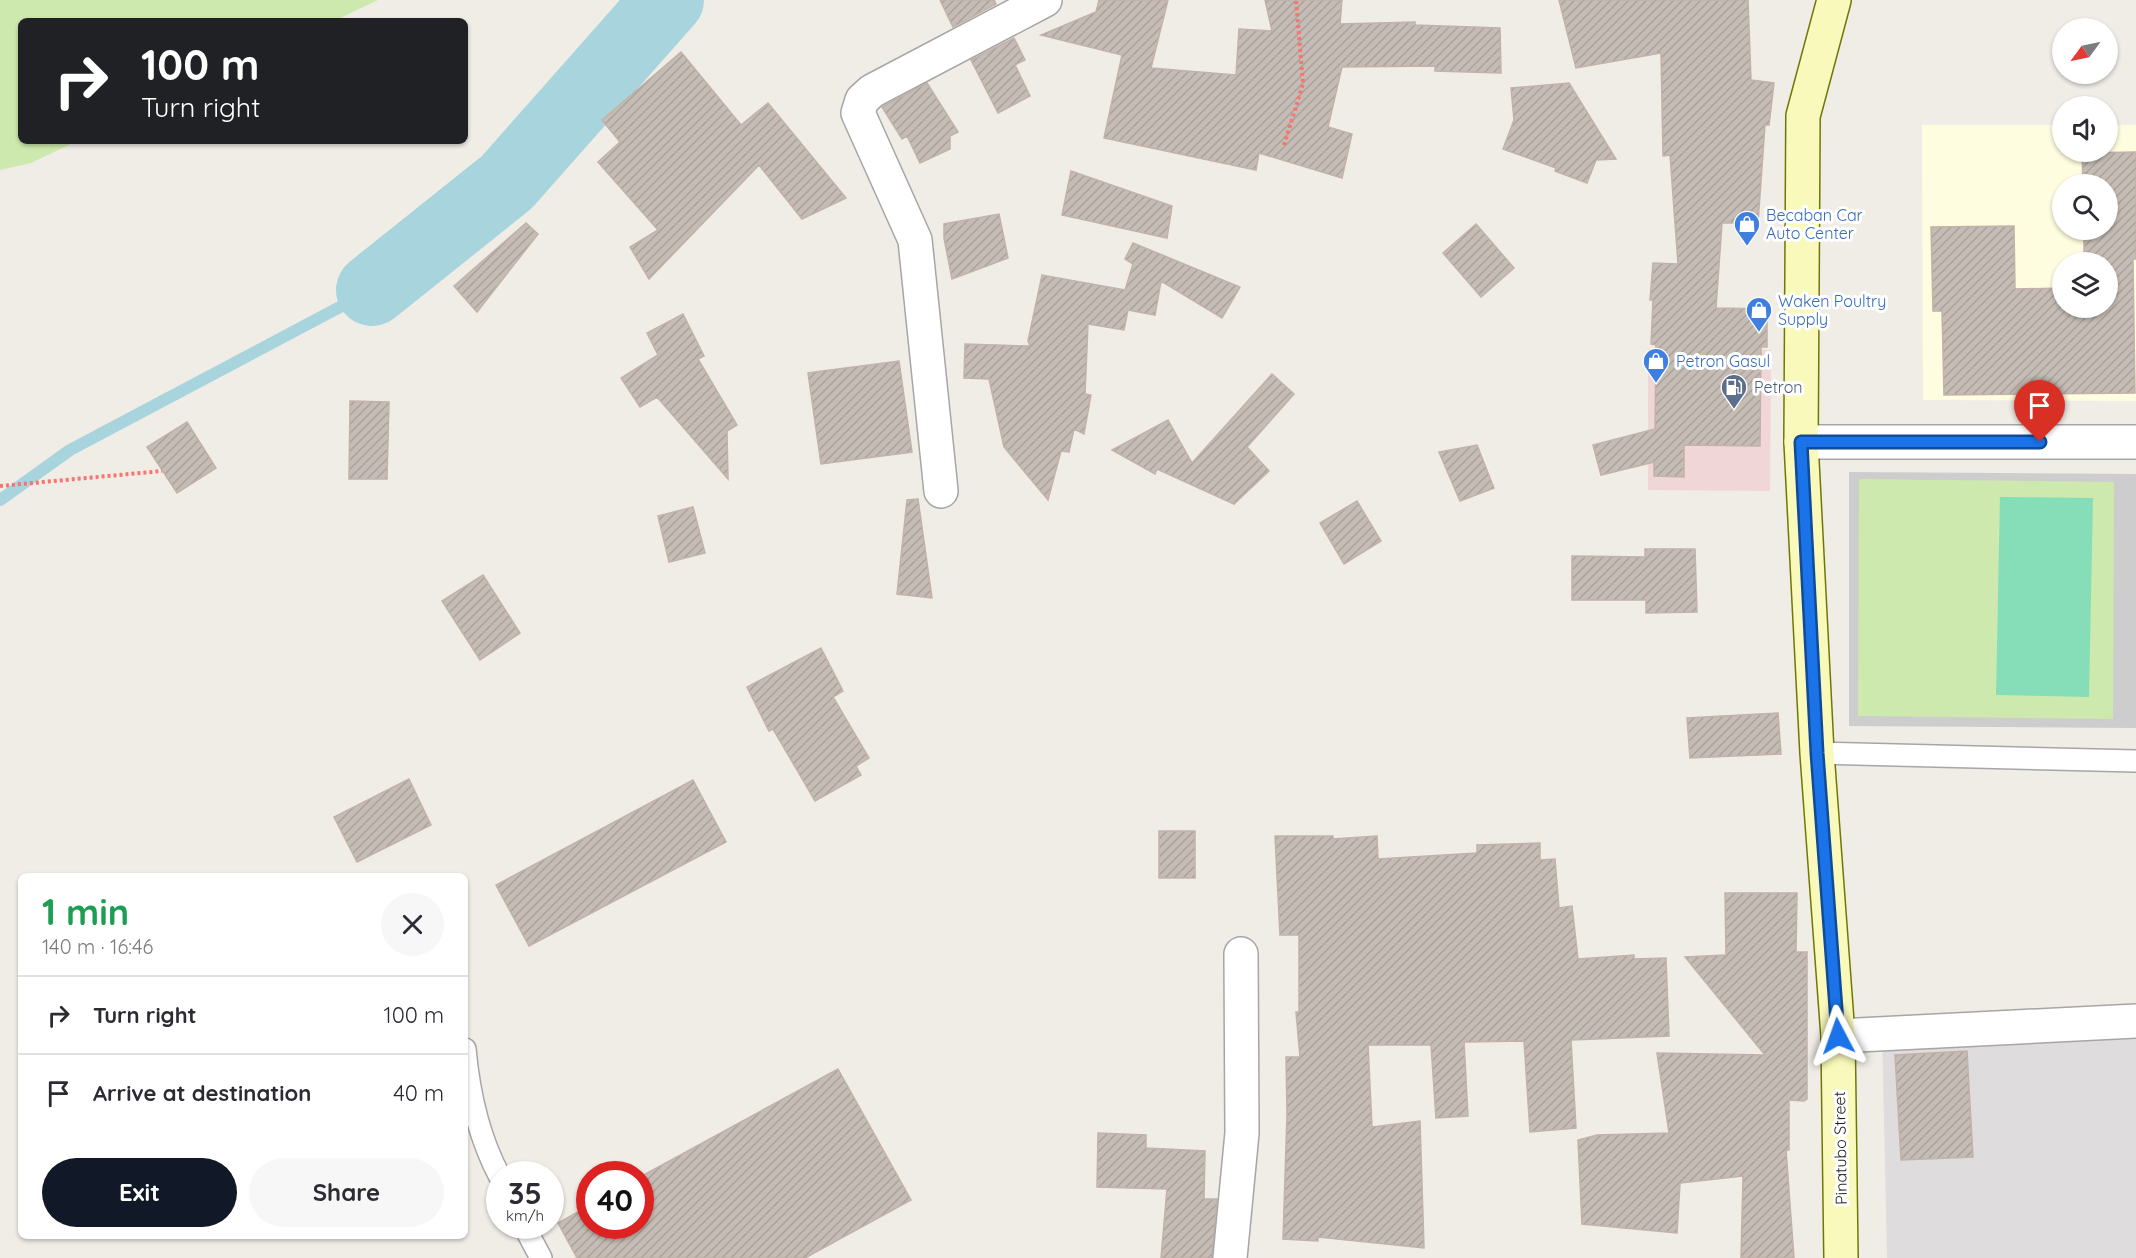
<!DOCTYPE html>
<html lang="en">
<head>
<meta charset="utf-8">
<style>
  :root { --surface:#fff; --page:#f7f7f7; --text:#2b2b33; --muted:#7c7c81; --line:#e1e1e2; --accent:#111827 }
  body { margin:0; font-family:Quicksand,sans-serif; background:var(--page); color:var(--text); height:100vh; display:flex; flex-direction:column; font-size:22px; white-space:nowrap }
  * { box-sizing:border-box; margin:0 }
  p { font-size:20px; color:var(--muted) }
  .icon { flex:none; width:33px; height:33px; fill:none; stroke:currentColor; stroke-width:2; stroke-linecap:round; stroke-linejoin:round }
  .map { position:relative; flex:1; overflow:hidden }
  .side { position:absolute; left:18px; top:873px; width:450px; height:366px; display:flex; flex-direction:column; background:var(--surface); border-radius:9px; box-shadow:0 2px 4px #0004 }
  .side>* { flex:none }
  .banner { position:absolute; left:18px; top:18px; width:450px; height:126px; border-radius:9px; box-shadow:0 2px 4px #0004; background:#202124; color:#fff; overflow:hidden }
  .needle { width:39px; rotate:237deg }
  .buttons { position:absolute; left:2052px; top:18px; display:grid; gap:12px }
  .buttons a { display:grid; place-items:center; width:66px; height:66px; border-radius:50%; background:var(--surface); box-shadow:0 2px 4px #0004; font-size:30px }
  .speed { position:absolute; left:486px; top:1161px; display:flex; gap:12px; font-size:30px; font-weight:700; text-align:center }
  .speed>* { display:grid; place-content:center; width:78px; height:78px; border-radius:50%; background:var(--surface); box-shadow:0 2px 4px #0004; line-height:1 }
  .speed small { font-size:15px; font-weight:400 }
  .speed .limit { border:9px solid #d22; background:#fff; color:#111 }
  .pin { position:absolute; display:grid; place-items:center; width:51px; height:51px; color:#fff; margin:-62px -26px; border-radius:50% 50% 50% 0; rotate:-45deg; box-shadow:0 0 6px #0007 }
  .pin .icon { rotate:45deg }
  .me { position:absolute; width:66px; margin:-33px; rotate:356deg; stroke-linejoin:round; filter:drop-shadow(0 0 4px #0008) }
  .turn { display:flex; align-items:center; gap:21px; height:126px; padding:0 24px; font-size:27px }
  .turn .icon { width:78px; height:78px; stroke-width:2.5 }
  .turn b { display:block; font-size:42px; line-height:51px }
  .round { display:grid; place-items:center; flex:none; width:63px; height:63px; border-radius:32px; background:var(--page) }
  .summary { display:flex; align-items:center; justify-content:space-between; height:102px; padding:0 24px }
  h1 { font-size:36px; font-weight:700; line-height:45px; color:#1e9e55 }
  .button { display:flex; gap:12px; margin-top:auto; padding:12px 24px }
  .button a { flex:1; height:69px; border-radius:36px; background:var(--accent); color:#fff; font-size:24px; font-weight:700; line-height:69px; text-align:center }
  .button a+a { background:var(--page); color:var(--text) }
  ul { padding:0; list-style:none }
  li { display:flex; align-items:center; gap:18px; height:78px; padding:0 24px; border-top:2px solid var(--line) }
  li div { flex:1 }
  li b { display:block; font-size:22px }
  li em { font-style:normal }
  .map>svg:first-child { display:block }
  .residential { fill:#dedcdd }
  .commercial { fill:#f0d6d6 }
  .education { fill:#fffde0; fill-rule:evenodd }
  .religious { fill:#cdcdcd }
  .grass { fill:#cee9ad }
  .pitch { fill:#85deb7 }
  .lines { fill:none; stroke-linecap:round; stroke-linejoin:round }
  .stream { stroke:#a7d4dd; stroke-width:12 }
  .river { stroke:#a7d4dd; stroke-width:72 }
  .building { fill:url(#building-hatch); stroke:#c2b2a8; stroke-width:1.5 }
  .lane-casing { stroke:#a6a6a6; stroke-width:24 }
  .street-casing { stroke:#a6a6a6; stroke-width:36 }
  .secondary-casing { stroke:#717706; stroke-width:36 }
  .path { stroke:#f8756f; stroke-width:4; stroke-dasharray:3 3; stroke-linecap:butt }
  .lane { stroke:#fff; stroke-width:21 }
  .street { stroke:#fff; stroke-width:33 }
  .secondary { stroke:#f9f9bb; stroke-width:33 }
  .route-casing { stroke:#114b97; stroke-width:15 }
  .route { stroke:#1a73e8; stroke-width:10 }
  .labels { text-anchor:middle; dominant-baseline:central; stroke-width:6; stroke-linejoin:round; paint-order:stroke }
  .shop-label { font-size:16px; fill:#366cbe; stroke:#fff; text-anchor:start }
  .service-label { font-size:16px; fill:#4e5e75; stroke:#fff; text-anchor:start }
  .street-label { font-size:16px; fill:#1f1f1f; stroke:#fff }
</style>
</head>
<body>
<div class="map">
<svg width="2136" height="1258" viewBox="0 0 2136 1258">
  <defs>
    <pattern id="building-hatch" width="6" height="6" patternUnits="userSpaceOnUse" patternTransform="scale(1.5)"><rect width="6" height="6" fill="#c5bcb5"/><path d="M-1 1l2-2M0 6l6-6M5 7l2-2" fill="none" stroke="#a9a19b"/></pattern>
  </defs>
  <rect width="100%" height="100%" fill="#f0ece6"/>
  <path class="residential" d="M2136,1006v252h-249l-5,-230z"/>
  <path class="commercial" d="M1648,349l123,1 -1,141 -122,-1z"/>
  <path class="education" d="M1922,125h140v27h46v-27h28v276l-213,-1zM2062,184h46v46h-46zM2062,262h46v46h-46z"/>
  <path class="religious" d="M1849,472l287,2v254l-287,-2z"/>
  <path class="grass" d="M0,0h378l-44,21h-313v120h56l-46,22 -31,7z
    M1859,479l255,3 -1,237 -255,-3z"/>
  <path class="pitch" d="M2000,497l93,1 -4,199 -93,-2z"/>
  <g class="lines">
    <path class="stream" d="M0,500l70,-50 302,-160"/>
    <path class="river" d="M372,290l135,-108 161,-182"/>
  </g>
  <path class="building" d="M940,0h54l2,4 -43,23z
    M1099,0h69l-17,68 85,7 3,-46 33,2 -7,-31h77l-2,24 75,-2v3l85,3 1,45 -66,-2v-5l-93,1 -14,60 24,7 -10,44 -83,-25 -3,17 -152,-32 18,-83 -81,-20 55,-23z
    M1559,0h189l3,80 23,3 -5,42h-4l-7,98h-36l-6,85 51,1v38h-6l-1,99 -76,-1v32l-30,-1v-14l-53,13 -8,-30 62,-16 1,-84 -5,-1 2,-44h-3l3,-37 25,1 -8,-109 -7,1 -2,-103 -85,15z
    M1014,38l11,22 -10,5 15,31 -32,17 -27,-53z
    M681,52l60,73 27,-22 78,95 -44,21 -43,-54 -110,114 -19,-32 28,-17 -60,-68 22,-20 -18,-22z
    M927,83l31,49 -8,4v13l-30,14 -13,-27 -5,3 -20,-32z
    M1569,83l47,76 -20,1 -9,23 -32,-12 1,-3 -53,-19 11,-29 -3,-32z
    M2136,152v107h-3l2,134 -191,2 -2,-84h-9l-2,-84 83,-1 1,63 47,-1v20h46v-46h-24v-32h24v-46h-25l-1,-31z
    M1071,171l101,35 -5,32 -105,-23z
    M999,214l9,44 -56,21 -8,-41v-14z
    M526,223l12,11 -61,78 -23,-26z
    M1476,224l38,44 -33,29 -38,-44z
    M1133,243l107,44 -18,31 -61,-37 -6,34 -27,-5 -4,20 -36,-6 -3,70 6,1 -7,39 -10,-5 -5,23 -8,-1 -13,49 -44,-53 -15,-68 -25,-1 1,-34 61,2v4l1,-4h3l-2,-5 14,-66 83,15 8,-26 -8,-5z
    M683,314l21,42 -6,3 39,66 -10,6 1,48 -71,-82 -17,10 -19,-29 37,-23 -11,-22z
    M899,361l13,91 -91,12 -13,-91z
    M1272,374l22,20 -47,53 22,24 -35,33 -77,-35 -2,5 -43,-24 56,-30 24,43z
    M350,401l39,1 -2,77h-38z
    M187,422l29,46 -39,25 -30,-46z
    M1477,445l17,43 -34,13 -21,-49z
    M918,499l14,99 -35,-4 10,-94z
    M1357,501l24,40 -37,23 -24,-41z
    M693,507l12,46 -36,9 -11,-46z
    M1645,549h50l2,63 -51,1v-13h-74v-44l73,1z
    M483,575l37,58 -40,27 -38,-59z
    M821,648l22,43 -10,6 36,61 -13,8 5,9 -46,26 -42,-72 -4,2 -22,-44z
    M1778,713l3,41 -91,4 -3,-40z
    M409,779l22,46 -74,37 -23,-45z
    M693,780l33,62 -197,104 -33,-61z
    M1159,831h36v47h-36z
    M1275,836h58v3l44,-3 1,23 99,-6v-8l63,-2v17l15,-1 4,49 13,-2 6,53 56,-4v4l32,-1 3,78 -98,4 5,88 -46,4 -6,-91 -60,1 4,74 -32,2 -5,-73h-63l4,82 48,-6 4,127 -106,-11v4l-35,-2 4,-125 -1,-57h14l-4,-45h3v-77h-19z
    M1725,893h72l-1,59h11v147l-3,2 -15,-1v50h-3l8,108h-53l2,-82 -63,7 -3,50 -95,-9 -4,-84 19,-5 72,-2 -12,-80 108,2 -80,-98 41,-2z
    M1967,1051l6,106 -72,3 -6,-105z
    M838,1069l73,131 -106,58h-228l-19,-35 32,-18v21h50v-49z
    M1098,1133l48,2v13l59,3 -1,48h13l-5,59h-51l6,-69 -70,-2z"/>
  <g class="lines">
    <g class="lane-casing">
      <path id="lane" d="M1817,753l319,8
        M465,1049c4,44 14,89 35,128
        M524,1226l17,32"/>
    </g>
    <g class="street-casing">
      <path id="street" d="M1801,442h335
        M941,491l-26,-251 -57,-127 4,-13 10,-9 173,-91
        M1838,1036l298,-15
        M1230,1258l12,-125 -1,-179"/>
    </g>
    <g class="secondary-casing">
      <path id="secondary" d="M1834,0l-31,116 -2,326 16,311 21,283 3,222"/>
    </g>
    <path class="path" d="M1284,145l19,-61 -7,-84
      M0,486l162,-15"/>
    <use href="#lane" class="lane"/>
    <use href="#street" class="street"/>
    <use href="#secondary" class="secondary"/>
  </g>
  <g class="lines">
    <g class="route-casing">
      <path id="route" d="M1838,1036l-21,-283 -16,-311h239"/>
    </g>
    <use href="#route" class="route"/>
  </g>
  <defs>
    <g id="shop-pin" transform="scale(1.35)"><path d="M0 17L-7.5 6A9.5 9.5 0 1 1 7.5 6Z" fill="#3f7fe0" stroke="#fff"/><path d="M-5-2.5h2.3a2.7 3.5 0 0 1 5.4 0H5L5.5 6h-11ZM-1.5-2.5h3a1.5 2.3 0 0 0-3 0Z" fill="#fff"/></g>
    <g id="fuel-pin" transform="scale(1.35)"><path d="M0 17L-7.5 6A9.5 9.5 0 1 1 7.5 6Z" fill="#5c6f8a" stroke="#fff"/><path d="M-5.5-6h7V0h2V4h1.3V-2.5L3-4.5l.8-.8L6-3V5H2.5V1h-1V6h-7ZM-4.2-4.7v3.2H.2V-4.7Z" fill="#fff"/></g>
  </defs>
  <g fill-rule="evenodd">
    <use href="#shop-pin" x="1747" y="224"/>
    <use href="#shop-pin" x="1759" y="310"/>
    <use href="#shop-pin" x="1656" y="361"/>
    <use href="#fuel-pin" x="1734" y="387"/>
  </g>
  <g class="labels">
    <g class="shop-label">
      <text x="1766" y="215">Becaban Car<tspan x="1766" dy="18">Auto Center</tspan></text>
      <text x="1778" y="301">Waken Poultry<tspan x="1778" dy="18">Supply</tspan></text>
      <text x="1676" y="361">Petron Gasul</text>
    </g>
    <g class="service-label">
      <text x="1754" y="387">Petron</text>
    </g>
    <g class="street-label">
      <text transform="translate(1840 1148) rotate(-91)">Pinatubo Street</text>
    </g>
  </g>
</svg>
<div class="buttons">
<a><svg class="needle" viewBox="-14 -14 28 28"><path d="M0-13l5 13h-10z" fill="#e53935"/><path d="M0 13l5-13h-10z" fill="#7c7c81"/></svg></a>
<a><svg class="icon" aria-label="sound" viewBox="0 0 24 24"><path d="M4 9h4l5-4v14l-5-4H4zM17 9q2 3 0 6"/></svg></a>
<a><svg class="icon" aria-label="search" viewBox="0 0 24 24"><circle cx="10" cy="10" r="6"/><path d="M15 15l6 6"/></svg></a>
<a><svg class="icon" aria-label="layers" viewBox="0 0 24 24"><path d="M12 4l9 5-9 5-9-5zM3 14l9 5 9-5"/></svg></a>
</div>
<div class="speed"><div>35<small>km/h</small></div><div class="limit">40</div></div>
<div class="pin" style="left:2040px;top:442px;background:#d93025"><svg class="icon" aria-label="arrive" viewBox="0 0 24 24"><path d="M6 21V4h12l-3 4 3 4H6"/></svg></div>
<svg class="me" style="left:1838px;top:1036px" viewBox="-20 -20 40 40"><path d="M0-17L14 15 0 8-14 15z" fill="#1a73e8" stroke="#fff" stroke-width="4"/></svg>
<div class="banner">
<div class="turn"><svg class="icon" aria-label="right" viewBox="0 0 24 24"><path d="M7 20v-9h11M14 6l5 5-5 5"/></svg><div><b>100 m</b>Turn right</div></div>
</div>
<section class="side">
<div class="summary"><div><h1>1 min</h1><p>140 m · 16:46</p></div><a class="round"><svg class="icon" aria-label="close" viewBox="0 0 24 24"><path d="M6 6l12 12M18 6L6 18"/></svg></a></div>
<ul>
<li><svg class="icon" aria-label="right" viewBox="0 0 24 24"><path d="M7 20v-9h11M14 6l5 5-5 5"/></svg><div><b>Turn right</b></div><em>100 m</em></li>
<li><svg class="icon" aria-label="arrive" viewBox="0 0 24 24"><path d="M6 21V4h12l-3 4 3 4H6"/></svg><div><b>Arrive at destination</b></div><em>40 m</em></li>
</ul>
<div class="button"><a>Exit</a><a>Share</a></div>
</section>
</div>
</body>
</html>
